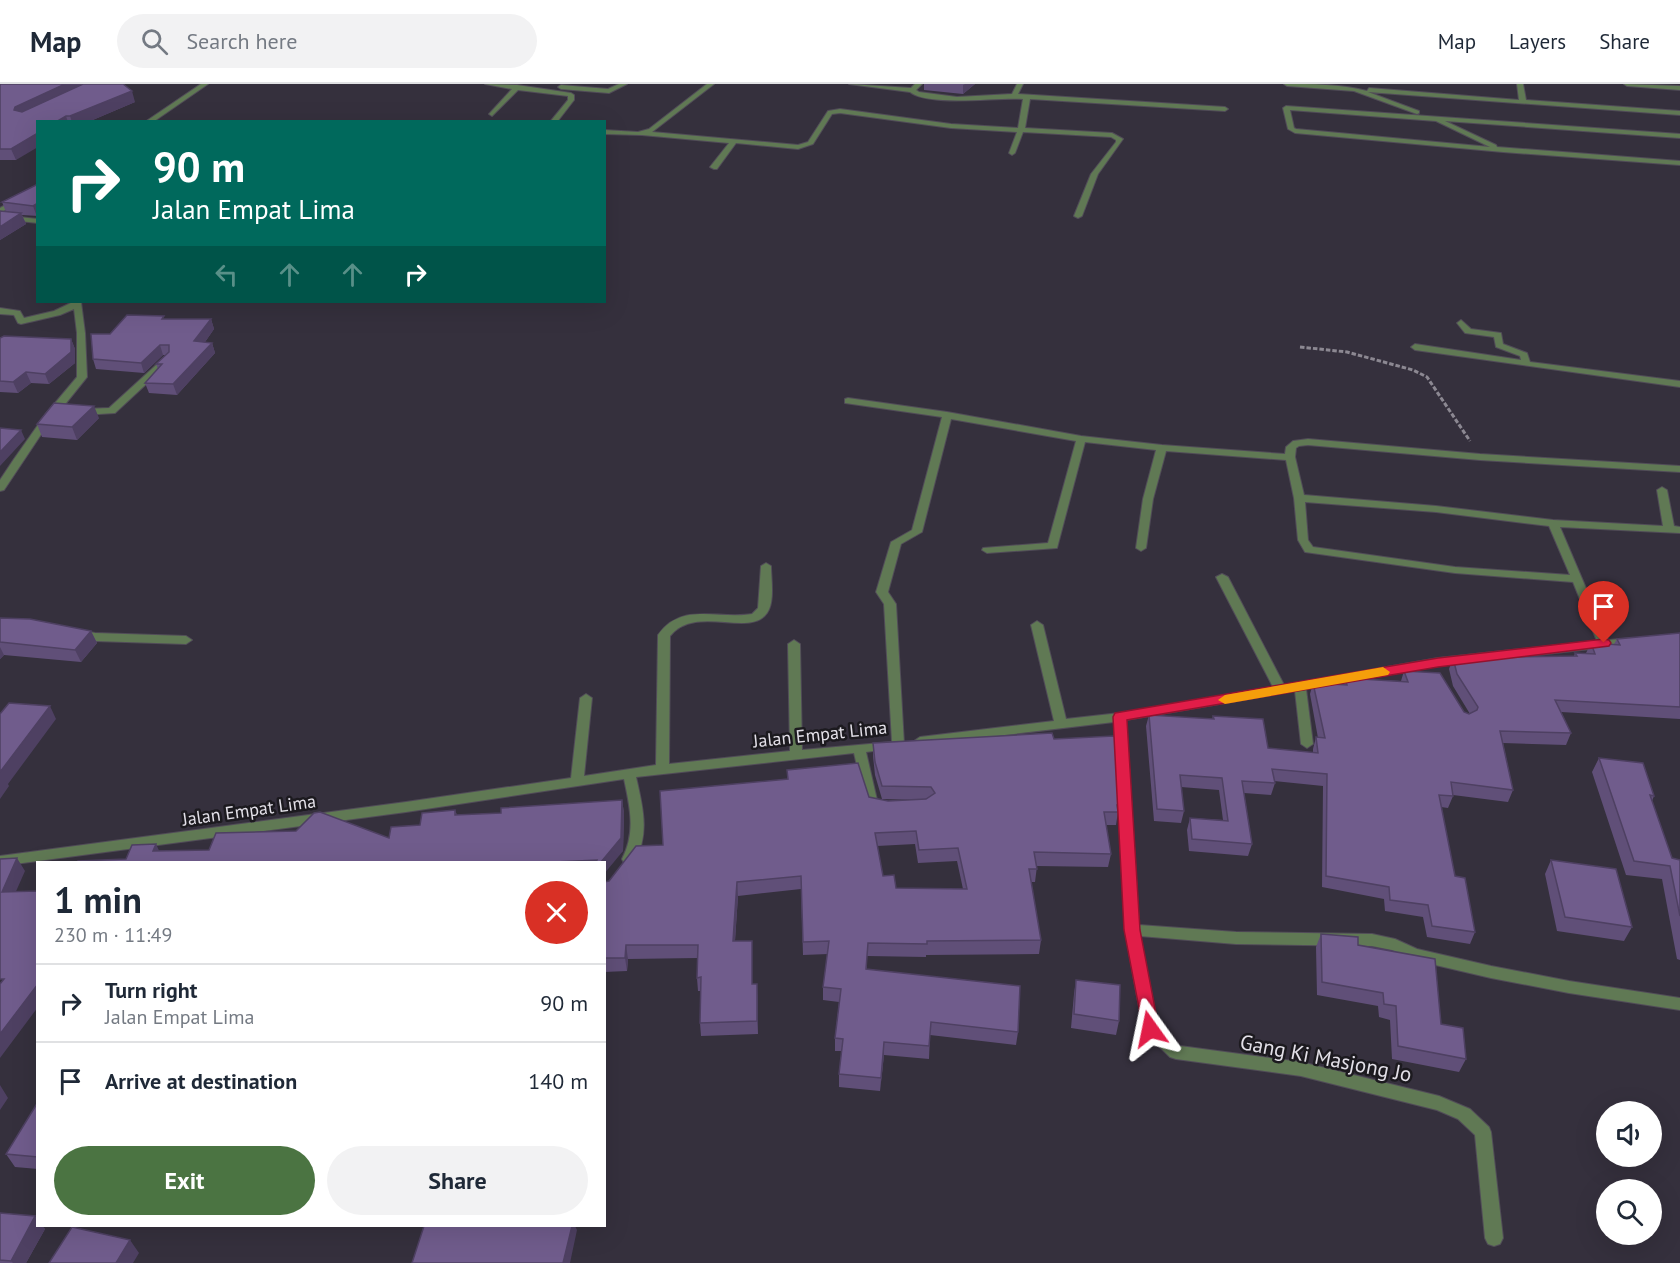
<!DOCTYPE html>
<html lang="en">
<head>
<meta charset="utf-8">
<style>
  :root { --surface:#fff; --page:#f2f2f3; --text:#1f2937; --muted:#747a83; --line:#e0e1e3; --accent:#4b7442 }
  body { margin:0; font-family:"PT Sans",sans-serif; background:var(--page); color:var(--text); height:100vh; display:flex; flex-direction:column; font-size:22px; white-space:nowrap }
  * { box-sizing:border-box; margin:0 }
  p { font-size:20px; color:var(--muted) }
  .icon { flex:none; width:33px; height:33px; fill:none; stroke:currentColor; stroke-width:2; stroke-linecap:round; stroke-linejoin:round }
  .map { position:relative; flex:1; overflow:hidden }
  .drawer { position:absolute; left:36px; top:777px; width:570px; height:366px; display:flex; flex-direction:column; background:var(--surface); border-radius:0px; box-shadow:0 6px 24px #0002 }
  .drawer>* { flex:none }
  .hud { position:absolute; left:36px; top:36px; width:570px; height:183px; border-radius:0px; box-shadow:0 6px 24px #0002; background:#00695c; color:#fff; overflow:hidden }
  .buttons { position:absolute; left:1596px; top:1017px; display:grid; gap:12px }
  .buttons a { display:grid; place-items:center; width:66px; height:66px; border-radius:50%; background:var(--surface); box-shadow:0 6px 24px #0002; font-size:30px }
  .pin { position:absolute; display:grid; place-items:center; width:51px; height:51px; color:#fff; margin:-62px -26px; border-radius:50% 50% 50% 0; rotate:-45deg; box-shadow:0 0 6px #0007 }
  .pin .icon { rotate:45deg }
  .me { position:absolute; width:66px; margin:-33px; rotate:348deg; stroke-linejoin:round; filter:drop-shadow(0 0 4px #0008) }
  .turn { display:flex; align-items:center; gap:21px; height:126px; padding:0 18px; font-size:27px }
  .turn .icon { width:78px; height:78px; stroke-width:2.5 }
  .turn b { display:block; font-size:42px; line-height:51px }
  .lanes { display:flex; align-items:center; height:57px; padding:0 18px; background:#0003; justify-content:center; gap:30px; direction:ltr }
  .lanes .off { opacity:.35 }
  .round { display:grid; place-items:center; flex:none; width:63px; height:63px; border-radius:32px; background:var(--page) }
  .head { display:flex; align-items:center; justify-content:space-between; height:102px; padding:0 18px }
  h1 { font-size:36px; font-weight:800; line-height:45px }
  .primary-button { display:flex; gap:12px; margin-top:auto; padding:12px 18px }
  .primary-button a { flex:1; height:69px; border-radius:36px; background:var(--accent); color:#fff; font-size:24px; font-weight:800; line-height:69px; text-align:center }
  .primary-button a+a { background:var(--page); color:var(--text) }
  ul { padding:0; list-style:none }
  li { display:flex; align-items:center; gap:18px; height:78px; padding:0 18px; border-top:2px solid var(--line) }
  li div { flex:1 }
  li b { display:block; font-size:22px }
  li em { font-style:normal }
  header { display:flex; align-items:center; gap:36px; box-sizing:border-box; height:84px; padding:0 30px; background:var(--surface); border-bottom:2px solid var(--line) }
  header strong { font-size:28px }
  nav { display:flex; gap:33px; margin-inline-start:auto; font-size:21px }
  .search { width:420px; height:54px; background:var(--page); display:flex; align-items:center; gap:15px; box-sizing:border-box; padding:0 21px; border-radius:33px; color:var(--muted); font-size:22px }
  .map>svg:first-child { display:block }
  .lines { fill:none; stroke-linecap:round; stroke-linejoin:round }
  .lane-casing { stroke:#514c58; stroke-width:2 }
  .street-casing { stroke:#514c58; stroke-width:2 }
  .path { stroke:#8c8892; stroke-width:3; stroke-dasharray:4.5 2; stroke-linecap:butt }
  .lane { fill:#607954; fill-rule:evenodd }
  .street { fill:#607954; fill-rule:evenodd }
  .wall { fill:#604f78; fill-rule:evenodd }
  .shaded-wall { fill:#4e4062 }
  .building { fill:#705c8c; stroke:#4e4062; stroke-width:1.5; fill-rule:evenodd }
  .route { fill:#e11d48; stroke:#92132f; stroke-width:1.5 }
  .slow { fill:#f59e0b }
  .labels { text-anchor:middle; dominant-baseline:central; stroke-width:5; stroke-linejoin:round; paint-order:stroke }
  .street-label { font-size:18px; fill:#e3e0e8; stroke:#1c1a1f }
  .near-street-label { font-size:21px; fill:#e3e0e8; stroke:#1c1a1f }
</style>
</head>
<body>
<header>
<strong>Map</strong>
<div class="search"><svg class="icon" aria-label="search" viewBox="0 0 24 24"><circle cx="10" cy="10" r="6"/><path d="M15 15l6 6"/></svg>Search here</div>
<nav><a>Map</a><a>Layers</a><a>Share</a></nav>
</header>
<div class="map">
<svg width="1680" height="1179" viewBox="0 0 1680 1179">
  <rect width="100%" height="100%" fill="#35303d"/>
  <g class="lines">
    <g class="lane-casing">
      <path id="lane" d="M201,0h7l-55,38h-8z
        M38,103v5l-38,21v-5z
        M168,272l3,1v4l-56,52 -32,2 -5,-3 5,-3 26,-1 56,-51z"/>
    </g>
    <g class="street-casing">
      <path id="street" d="M485,0l32,1 54,8 3,2v5l-17,22h-7l18,-22v-4l-50,-6 -26,26 -3,-2 1,-1 22,-24z
        M619,0h8l-18,9 -48,-4 -3,-2 3,-2 47,4z
        M707,0h7l-62,48 146,13 10,-3 20,-31 12,-2 111,15 67,4 5,-29c-25,-2 -94,8 -113,-7l-61,-8 62,4 4,-4h7l-6,6 3,2 38,5 55,-3 5,-10h6l-5,10 207,13 3,2 -3,2 -195,-12 -5,29 87,5 11,6 -25,35 -16,42 -4,2 -4,-2 17,-42 25,-32v-2l-5,-3 -88,-5 -8,21 -3,2 -3,-2 8,-21 -66,-4 -111,-15 -8,1 -19,30 -15,5 -62,-6 -19,26h-3l-4,-2 19,-24 -87,-8 -38,-1v-4l34,2 11,-3z
        M1284,0c27,0 57,0 83,7l2,-3 150,12 -2,-16h6l3,16 154,11v4l-312,-23 51,19v2l-2,1 -63,-23 -67,-5z
        M1624,0l56,2v4l-53,-4z
        M1286,22l394,28v4l-235,-17 51,24 1,2 183,14v4l-177,-13 -208,-19 -7,-4 -5,-21zM1290,26l146,11 54,26 -194,-18 -2,-1z
        M0,131l38,4v4l-38,-4z
        M73,218h8l4,31 2,44 -45,56 -38,57 -4,1v-11l14,-21 31,-44 32,-38v-44l-3,-24 -14,6 -39,9 -3,-1 -4,-8 -14,-1v-6l20,3 4,7 30,-7z
        M1461,236l10,9 30,4 2,11 24,9 3,9 150,19v6l-265,-37 -4,-3 4,-3 106,16 -1,-4 -24,-9 -2,-10 -29,-4 -8,-10z
        M848,314l99,14 134,24 81,9 123,9 1,-7 7,-6 15,-2 172,15 200,12v6l-200,-12 -172,-15 -9,1 -3,2 -1,9 9,38 132,11 117,14 110,6 -6,-36 5,-3 5,3 7,36 6,1v6l-120,-6 48,113 27,-2 2,3 -2,3 -197,22 -132,23 7,55 -6,4 -6,-4 -6,-53 -169,29 13,205 97,7 136,2 23,5 22,10 74,17 78,15 111,17v12l-111,-17 -78,-15 -77,-18 -22,-10 -20,-4 -136,-2 -96,-8 18,90 22,20 121,16 138,34 31,13 19,18 2,5 12,106 -3,6 -6,2 -6,-2 -3,-6 -10,-103 -17,-16 -21,-9 -136,-34 -125,-17 -6,-2 -24,-23 -3,-5 -18,-99 -11,-208 -194,23 -6,-4 6,-4 134,-16 -23,-96 6,-4 6,4 23,94 54,-6 153,-26 -57,-110 6,-3 6,3 56,108 154,-27 159,-17 -24,-59 -118,-9 -150,-21 -7,-12 -4,-42 -8,-38 -120,-9 -13,48 -7,49 -5,3 -5,-3 7,-49 13,-49 -71,-8 -28,106 -70,5 -5,-3 1,-2 65,-5 28,-102 -125,-22 -29,113 -21,12 -13,48 8,12 8,140 -6,4 -5,-1 -5,2 -22,3 11,48 10,4 2,3 -2,3c-7,3 -16,0 -21,-6l-12,-51 -218,24c7,31 14,57 -2,86l-5,1 -5,-1 -2,-4c14,-27 8,-52 2,-80l-218,33 -406,54v-10l406,-54 165,-24 9,-80 6,-4 6,4 -8,78 72,-11 2,-130c24,-34 60,-15 94,-21l6,-6 3,-42 5,-3 5,3c0,13 4,36 -4,47 -17,25 -71,-9 -97,23l-1,128 121,-13 -2,-107 6,-4 6,4 2,106 90,-8 -8,-138 -8,-12 15,-50 21,-12 30,-113 -97,-14v-4zM1305,418l131,10 113,14 21,49 -115,-8 -142,-20 -5,-7z
        M78,546l17,3 91,3 6,4 -6,4 -91,-3 -21,-4 -2,-3 2,-3z"/>
    </g>
    <path class="path" d="M1300,263l47,5 66,18 14,7 43,64"/>
    <use href="#lane" class="lane"/>
    <use href="#street" class="street"/>
  </g>
  <path class="wall" d="M0,0l135,18 -47,20h-50l-22,38h-16z
    M924,0h51l-12,10 -39,-4z
    M38,100v32l-16,-1 4,9 -26,16v-29l6,1 -4,-10z
    M165,235h46l3,10 -9,13 7,1 3,10 -38,42 -28,-2 -4,-10 13,-14 -2,-5 10,-9h-3l-19,18 -48,-4 -3,-10 17,-25z
    M0,254l71,1 4,10v14l-26,21 -18,-1 -13,10 -18,-1z
    M99,334l-22,22 -35,-3 -5,-13z
    M0,534l91,13 6,12 -16,19 -77,-7 -4,4z
    M1680,549v86l-119,-7 10,21 -5,12 -63,-2 10,47 -5,12 -55,-7v1l-5,12 -7,-1 14,69 20,56 -5,12 -43,-7 -4,-20 -38,-6 -1,-12 -62,-12 1,-101 -49,-5 1,2 -4,12 -27,-2 8,51 -4,12 -59,-5 -2,-21 3,-12 33,2 -4,-30 -38,-3 3,24 -3,12 -27,-2 -8,-95 3,-11 63,4 1,-3 55,32 45,5v-4l3,-12 2,1 -8,-44 3,-11 30,2 2,-7 56,3 3,-10 60,41 5,2h1l-17,-28 -4,-17 4,-11 121,-2 1,-3h11l5,-10 23,1 3,-5z
    M1054,655l65,66 -3,20h-10l5,29 -3,13 -71,-1 -2,16h-4l10,58 -2,14 -113,1v2l-59,-1v13l151,63 -2,13 -86,-10 -1,24 -45,-4 -4,36 -41,-4v-13l3,-23h-7v-13l4,-36 -16,-2v-13l5,-33 -25,1 -2,-66 -63,7 -3,45h17v43l6,13v37l-57,2 -1,-13v-32h-2l-1,-13 1,-20 -70,1 -1,12 -23,1v-90l5,-1 54,-36 124,-66v-9l82,27 19,4 30,-1 -36,-1 -7,-24 -2,-19v-13zM915,760l3,19 39,-2 6,28 -67,-1 -13,-12 -6,-30z
    M1599,674l55,38 -2,5 20,57 8,2v100l-3,-1 -15,-80 -36,-4 -34,-103z
    M622,716l2,13 -1,38 -19,11h-526l48,-3 34,-8 49,-1 180,-12 66,-28 2,5 44,-2z
    M1551,776l81,67 -8,14 -67,-10 -12,-57z
    M1321,850l37,11 83,79 25,35 -7,13 -67,-13 -2,-39 -11,-3 -1,-11 -61,-11 -1,-48z
    M1076,896l43,41 -3,14 -45,-7 3,-34z
    M38,1018v67l-23,-2 -9,-13z
    M0,1129l38,13h4l3,3 -19,34h-26z"/>
  <path class="shaded-wall" d="M65,0h27l-74,37 -4,-11 1,-3z
    M965,0h10l-12,10v-9z
    M132,7l3,11 -47,20h-16l-2,-6z
    M66,32l2,6h-12z
    M38,49v14l-22,13 -5,-11z
    M38,119v13l-1,1 -4,-11z
    M21,129l5,11 -26,16v-13z
    M211,235l3,10 -16,23 -4,-11z
    M71,255l4,10v14l-26,21 -4,-10z
    M212,259l3,10 -38,42 -4,-11z
    M160,261l3,10 -19,18 -3,-10z
    M26,288l5,11 -13,10 -5,-11z
    M94,322l5,12 -22,22 -5,-13z
    M21,346l4,9 -25,27v-14z
    M91,547l6,12 -16,19 -6,-12z
    M0,563l4,8 -4,4z
    M50,622l6,13 -48,65 1,2 -9,13v-27z
    M622,716l2,13 -1,38 -19,23v-12h-3z
    M156,760l6,13 -9,-6z
    M17,774l8,13 -15,34 -8,-13z
    M737,798l1,14 -4,58 -1,-13z
    M626,861l2,14 -1,12 -2,-13z
    M37,900l1,23 -38,51v-24z
    M757,900l1,13v37l-1,-13z
    M884,958v13l-4,36 1,-13z
    M0,1001l8,13 -8,12z
    M35,1132l3,3v7h4l3,3 -19,34h-13l-2,-2z
    M572,1142h3l2,4 -7,33h-7z
    M130,1156l9,13 -6,10h-17z"/>
  <path class="building" d="M0,0h65l-50,23 -1,3 8,2 61,-28h40l9,7 -62,25h-4l-10,6h-18v11l-27,16h-11z
    M38,100v19l-5,3 -31,-4z
    M0,127l21,2 -21,14z
    M127,231l37,1 -2,3h49l-17,22 18,2 -39,41 -28,-1 17,-19h-6l13,-12v-7h-9l-19,18 -48,-4 -2,-25h19z
    M4,252l67,3v13l-26,22 -19,-2 -13,10 -13,-1v-43z
    M54,319l40,3 -22,21 -35,-3z
    M0,344l21,2 -21,22z
    M0,534l30,1 61,12 -16,19 -75,-8z
    M1680,549v74l-125,-7 16,33 -71,-2 13,59 -62,-8 2,14 -14,-1 16,81 10,2 10,54 -43,-6 -4,-21 -38,-5 -1,-13 -63,-11 1,-102 -55,-5 3,14 -33,-2 10,63 -60,-5 -2,-21 38,3 -6,-43 -42,-3 4,36 -27,-2 -8,-94 65,4 -1,-3 50,3 5,29 50,5 -2,-16 9,1 -12,-55 34,2 -2,-7 63,4 -4,-11 36,2 24,39 5,2 8,-4 1,-3 -21,-33 -4,-16 124,-2 -2,-3 20,1 -4,-11 29,2 -3,-6z
    M9,619l41,3 -50,66v-58z
    M1052,649l2,6 60,-3 2,4 3,65h-2l1,7h-14l7,42 -77,-2 3,17h-8l12,71 -114,1v3l-59,-1 -2,26 154,17 -2,46 -87,-10 -2,24 -45,-4 -3,36 -42,-4 4,-35 -8,-1 6,-49 -18,-2 6,-46 -26,1 -2,-66 -64,6 -4,59h19v43h5v37l-57,2 1,-46 -4,1 1,-33h-72l-1,13h-21v-76l5,-1 27,-35 27,-1 -3,-54 128,-12 -1,-9 71,-7 11,34 19,4 38,-2 9,-6 -4,-6 -49,-1 -7,-24 -2,-19zM916,747l3,19 39,-2 9,41 -71,-1 -2,-13 -11,1 -8,-43z
    M1599,674l44,5 11,33 -4,-1 22,63 8,2v56l-10,-50 -36,-5z
    M622,716l-1,38 -20,24h-5l1,-2 -42,2h-477v-1l48,-2 6,-14 24,-1 -3,7 56,-1 7,-17 80,-2 18,-18 6,-1 69,26 2,-11 29,-2 2,-12 33,-3v5l46,-2v-5z
    M17,774l-15,34 36,-1v93l-38,50v-50l4,-5h-4v-120z
    M1551,776l65,9 16,58 -67,-10z
    M1321,850l37,3v8l77,14 6,65 22,4 3,31 -68,-13 -2,-40 -12,-2 -1,-11 -61,-11z
    M1076,896l44,5 -1,36 -45,-7z
    M38,1018v55l-32,-3z
    M0,1129l35,3 -24,45 -11,-1z
    M424,1142h148l-9,37h-151z
    M72,1143l58,13 -14,23h-67z"/>
  <path class="route" d="M1604,555l5,1 2,3 -2,3 -171,21 -311,53 13,210 19,99 -2,5 -7,3 -6,-3 -20,-104 -11,-213 2,-4 323,-55z"/>
  <path class="slow" d="M1383,583l7,5 -2,3 -163,29 -7,-4 7,-5z"/>
  <g class="labels">
    <g class="street-label">
      <text transform="translate(820 650) rotate(-6)">Jalan Empat Lima</text>
      <text transform="translate(249 726) rotate(-8)">Jalan Empat Lima</text>
    </g>
    <g class="near-street-label">
      <text transform="translate(1326 974) rotate(11)">Gang Ki Masjong Jo</text>
    </g>
  </g>
</svg>
<div class="buttons">
<a><svg class="icon" aria-label="sound" viewBox="0 0 24 24"><path d="M4 9h4l5-4v14l-5-4H4zM17 9q2 3 0 6"/></svg></a>
<a><svg class="icon" aria-label="search" viewBox="0 0 24 24"><circle cx="10" cy="10" r="6"/><path d="M15 15l6 6"/></svg></a>
</div>
<div class="pin" style="left:1604px;top:559px;background:#d93025"><svg class="icon" aria-label="arrive" viewBox="0 0 24 24"><path d="M6 21V4h12l-3 4 3 4H6"/></svg></div>
<svg class="me" style="left:1150px;top:945px" viewBox="-20 -20 40 40"><path d="M0-17L14 15 0 8-14 15z" fill="#e11d48" stroke="#fff" stroke-width="4"/></svg>
<div class="hud">
<div class="turn"><svg class="icon" aria-label="right" viewBox="0 0 24 24"><path d="M7 20v-9h11M14 6l5 5-5 5"/></svg><div><b>90 m</b>Jalan Empat Lima</div></div>
<div class="lanes"><svg class="icon off" aria-label="left" viewBox="0 0 24 24"><path d="M17 20v-9H6M10 6l-5 5 5 5"/></svg><svg class="icon off" aria-label="ahead" viewBox="0 0 24 24"><path d="M12 20V5M6 11l6-6 6 6"/></svg><svg class="icon off" aria-label="ahead" viewBox="0 0 24 24"><path d="M12 20V5M6 11l6-6 6 6"/></svg><svg class="icon" aria-label="right" viewBox="0 0 24 24"><path d="M7 20v-9h11M14 6l5 5-5 5"/></svg></div>
</div>
<section class="drawer">
<div class="head"><div><h1>1 min</h1><p>230 m · 11:49</p></div><a class="round" style="background:#d93025;color:#fff"><svg class="icon" aria-label="close" viewBox="0 0 24 24"><path d="M6 6l12 12M18 6L6 18"/></svg></a></div>
<ul>
<li><svg class="icon" aria-label="right" viewBox="0 0 24 24"><path d="M7 20v-9h11M14 6l5 5-5 5"/></svg><div><b>Turn right</b><p>Jalan Empat Lima</p></div><em>90 m</em></li>
<li><svg class="icon" aria-label="arrive" viewBox="0 0 24 24"><path d="M6 21V4h12l-3 4 3 4H6"/></svg><div><b>Arrive at destination</b></div><em>140 m</em></li>
</ul>
<div class="primary-button"><a>Exit</a><a>Share</a></div>
</section>
</div>
</body>
</html>
